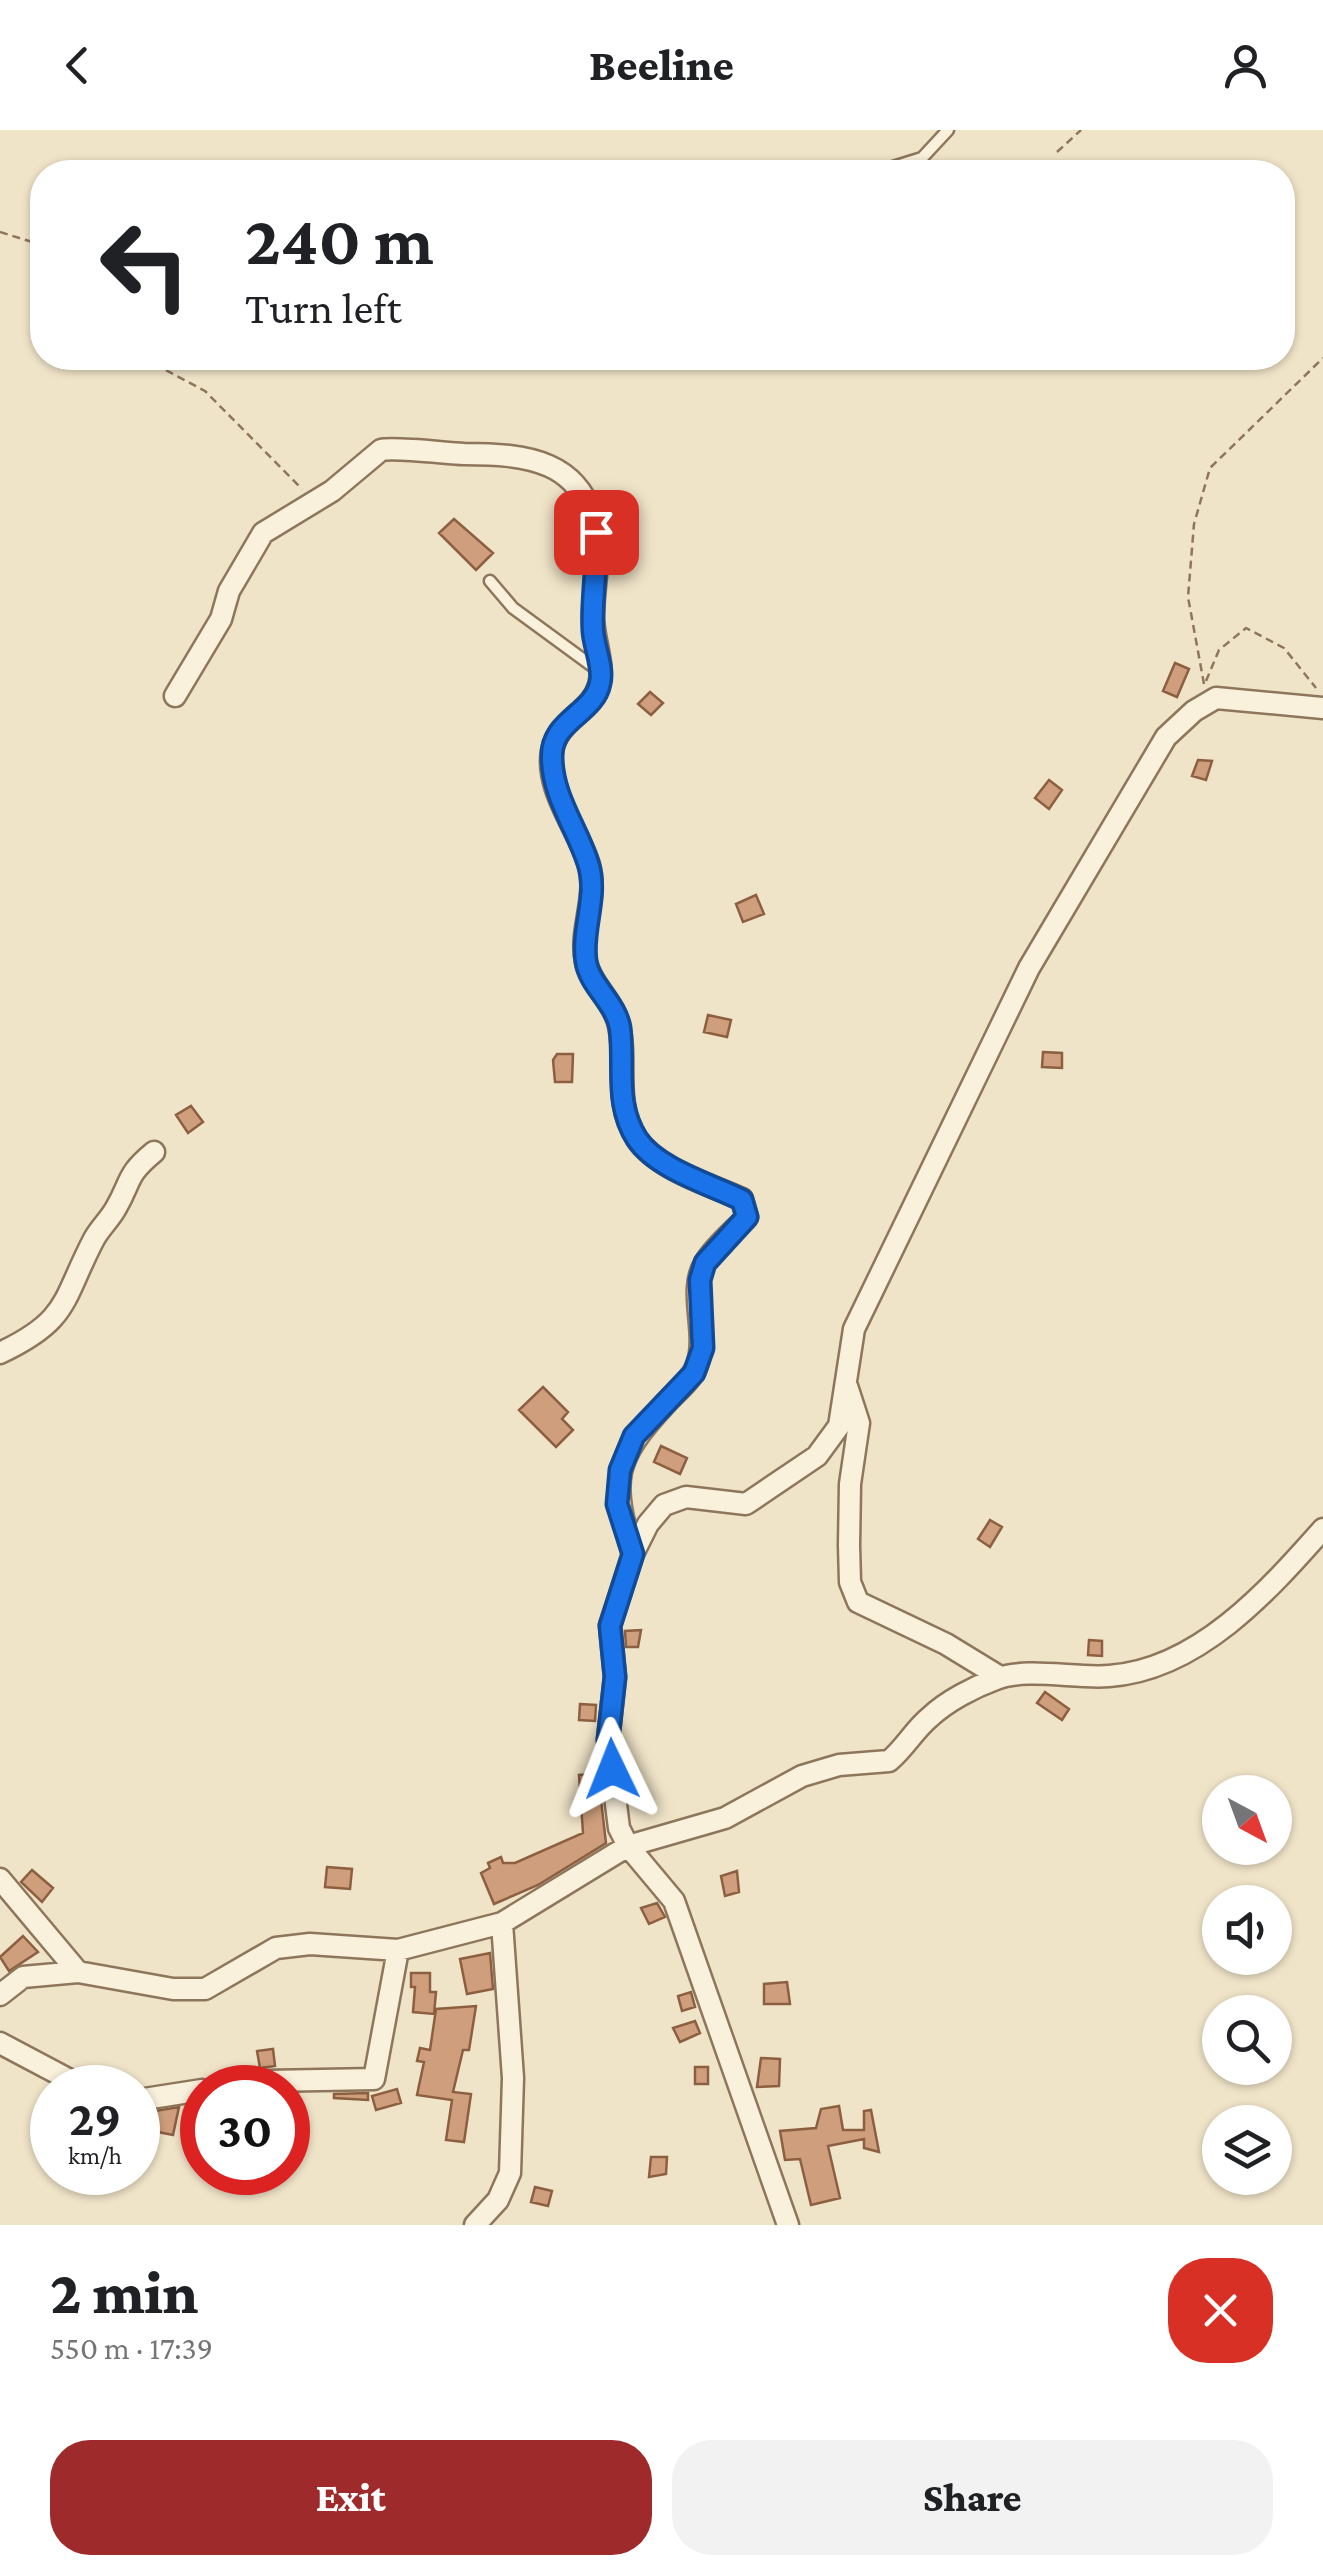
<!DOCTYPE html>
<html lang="en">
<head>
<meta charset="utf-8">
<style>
  :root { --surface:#fff; --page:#f2f2f2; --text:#202124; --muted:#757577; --accent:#9e2a2b }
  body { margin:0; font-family:"Crimson Pro",serif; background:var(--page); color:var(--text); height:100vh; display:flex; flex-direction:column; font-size:38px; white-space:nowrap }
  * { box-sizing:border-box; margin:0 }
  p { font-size:32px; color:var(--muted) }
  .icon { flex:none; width:55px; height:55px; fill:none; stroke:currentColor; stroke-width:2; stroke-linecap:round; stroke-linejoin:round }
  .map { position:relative; height:2095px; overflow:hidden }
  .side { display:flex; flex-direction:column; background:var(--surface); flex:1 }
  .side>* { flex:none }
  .top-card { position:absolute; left:30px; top:30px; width:1265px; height:210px; border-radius:40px; box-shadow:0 2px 8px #0004; background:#fff; color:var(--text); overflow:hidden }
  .needle { width:65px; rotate:139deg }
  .fabs { position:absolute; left:1202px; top:1645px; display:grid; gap:20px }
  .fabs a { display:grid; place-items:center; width:90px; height:90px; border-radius:50%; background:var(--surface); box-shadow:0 2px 8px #0004; font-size:50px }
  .speed { position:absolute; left:30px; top:1935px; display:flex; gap:20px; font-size:50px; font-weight:700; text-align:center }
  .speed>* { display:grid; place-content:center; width:130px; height:130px; border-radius:50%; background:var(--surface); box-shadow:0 2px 8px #0004; line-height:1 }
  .speed small { font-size:25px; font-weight:400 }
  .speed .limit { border:15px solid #d22; background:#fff; color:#111 }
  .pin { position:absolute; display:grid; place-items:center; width:85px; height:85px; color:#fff; margin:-42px; border-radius:20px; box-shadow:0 5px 15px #0006 }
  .me { position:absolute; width:110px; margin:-55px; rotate:358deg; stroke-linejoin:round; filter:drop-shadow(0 0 8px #0008) }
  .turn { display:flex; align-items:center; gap:35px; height:210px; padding:0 50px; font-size:45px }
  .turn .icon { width:130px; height:130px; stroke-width:2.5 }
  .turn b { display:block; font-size:70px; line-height:85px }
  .round { display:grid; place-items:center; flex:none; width:105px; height:105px; border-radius:40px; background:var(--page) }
  .overview { display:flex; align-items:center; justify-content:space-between; height:170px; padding:0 50px }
  h1 { font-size:60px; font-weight:800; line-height:75px }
  .cta { display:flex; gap:20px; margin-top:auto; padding:20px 50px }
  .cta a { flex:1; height:115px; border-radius:40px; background:var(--accent); color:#fff; font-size:40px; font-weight:800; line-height:115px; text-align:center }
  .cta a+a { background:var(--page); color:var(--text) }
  header { display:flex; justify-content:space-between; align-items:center; height:130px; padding:0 50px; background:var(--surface); font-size:45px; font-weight:800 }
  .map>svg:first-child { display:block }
  .building { fill:#cf9f7d; stroke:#8d5f41; stroke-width:2.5 }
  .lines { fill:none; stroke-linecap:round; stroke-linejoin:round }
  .service-casing { stroke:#8d765c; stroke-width:15 }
  .minor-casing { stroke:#8d765c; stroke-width:25 }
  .path { stroke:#8d765c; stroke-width:2.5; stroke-dasharray:8 5; stroke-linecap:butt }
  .service { stroke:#faf1dc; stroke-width:10 }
  .minor { stroke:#faf1dc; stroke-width:20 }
  .route-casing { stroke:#114b97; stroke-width:25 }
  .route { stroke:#1a73e8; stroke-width:18 }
</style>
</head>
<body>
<header><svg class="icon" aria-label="back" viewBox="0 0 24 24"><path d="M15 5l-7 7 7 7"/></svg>Beeline<svg class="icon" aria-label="person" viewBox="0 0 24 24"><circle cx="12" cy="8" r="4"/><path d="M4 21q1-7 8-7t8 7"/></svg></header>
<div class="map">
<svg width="1323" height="2095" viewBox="0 0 1323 2095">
  <rect width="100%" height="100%" fill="#f0e4c8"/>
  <path class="building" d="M454,389l39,34 -17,17 -37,-37z
    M1175,533l14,6 -12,28 -14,-6z
    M650,562l13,11 -12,12 -13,-11z
    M1198,630l14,1 -6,19 -14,-4z
    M1049,650l13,10 -13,19 -14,-11z
    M756,765l8,19 -21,8 -7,-18z
    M708,885l23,5 -4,17 -23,-5z
    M1043,922l19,1v15l-20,-1z
    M557,924h16l-1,28h-17l-2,-22z
    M191,976l12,16 -15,11 -12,-18z
    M543,1257l25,25 -6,7 11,11 -17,17 -37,-37z
    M661,1316l26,12 -7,16 -26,-12z
    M990,1390l12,7 -12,20 -12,-8z
    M641,1500l-3,17h-12l-1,-16z
    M1089,1510l13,1v15l-14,-1z
    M1045,1562l24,17 -7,11 -25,-17z
    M580,1574l16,1 -1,16 -16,-1z
    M598,1644l8,69 -68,42 -44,19 -13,-31 9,-5 -2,-5 13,-6 2,6h12l68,-30 -4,-58z
    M327,1737l25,2 -2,20 -25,-2z
    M32,1740l21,18 -11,14 -21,-20z
    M737,1741l2,21 -14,4 -4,-20z
    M657,1773l8,14 -16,7 -8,-16z
    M23,1806l15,16 -29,19 -9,-14z
    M490,1823l3,36 -26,5 -7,-35z
    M411,1843h19v19h6l-2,22 -21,-2 2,-25h-4z
    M787,1852l3,22h-26v-20z
    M691,1862l4,15 -13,4 -4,-15z
    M476,1876l-7,44h-6l-10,42 18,2 -7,48 -18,-2 6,-40 -35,-5 7,-33 -7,-1 3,-13 10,2 6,-41z
    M695,1891l5,12 -20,9 -7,-14z
    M273,1919l2,17 -15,2 -3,-17z
    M761,1928l19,1 -1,27 -22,1z
    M695,1937h13v17h-13z
    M397,1959l4,14 -25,7 -4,-14z
    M368,1963v7l-34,-2v-4z
    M839,1976l4,24h21v-19l7,-1 8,42 -15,-4v-9l-36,7 12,52 -29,7 -11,-46 -15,1 -5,-29 36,-3 5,-19z
    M179,1977l-6,28 -20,-4 2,-9 -8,-2 2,-8z
    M651,2027h16l-1,17 -17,3z
    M535,2057l17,4 -4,15 -17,-4z"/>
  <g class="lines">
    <g class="service-casing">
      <path id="service" d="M877,42l45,-14 26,-28
        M490,451l23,27 86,63"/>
    </g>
    <g class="minor-casing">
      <path id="minor" d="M175,566l46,-77 8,-28 34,-58 69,-42 49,-41c14,-3 63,3 83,4 61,0 121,5 132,80 4,27 -3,56 -3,83 0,21 12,49 6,68 -7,27 -42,35 -47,66 -7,39 27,79 37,114 9,33 -10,65 -3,97 4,21 26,38 32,60 11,40 -6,79 19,117 20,30 73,46 105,60l5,18c-13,14 -32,29 -42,46 -18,29 5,72 -9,105 -6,13 -20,24 -30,35 -53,57 -56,77 -33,151
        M0,1223c70,-33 62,-53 94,-114 6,-11 16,-20 22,-31 16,-28 10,-33 38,-56
        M847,1256l12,37 -9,61 -1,61 1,37 8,20 88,42 54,33
        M0,1749l78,93
        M0,1865l23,-18 55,-5 95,17h32l71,-41 34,-4 88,6 104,-27 126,-77 97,-28 77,-42 37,-11 50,-4c16,-13 25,-31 41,-44 17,-16 44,-30 66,-38 31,-12 80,0 113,-3 89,-6 159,-85 214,-147
        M0,1913l85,45
        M222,1958l45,-7 107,-2 24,-129
        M138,1970l64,-10
        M475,2095l23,-25 12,-27 3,-95 -11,-155
        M788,2095l-114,-324 -46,-55 -9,-18 -11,-88 7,-63 -5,-52 23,-71 15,-30 16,-19 22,-8 60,7 71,-48 22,-30 15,-97 175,-361 137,-231 28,-26 22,-13 107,10"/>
    </g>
    <path class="path" d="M1057,22l24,-22
      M0,102l42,13
      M143,228l62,33 97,98
      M1206,551l13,-31 27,-22 38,20 32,40
      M1204,554l-16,-87 6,-73 16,-56 113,-110"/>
    <use href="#service" class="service"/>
    <use href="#minor" class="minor"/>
  </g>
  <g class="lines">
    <g class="route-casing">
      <path id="route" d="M596,402c2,33 -5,66 -3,99 1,16 11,37 7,52 -6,31 -49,37 -48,74 0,39 25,71 36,106 11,33 -7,66 -2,98 3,24 30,42 34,67 5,39 -6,75 17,111 20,30 73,45 105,61l5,17 -42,46 -5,17 3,68 -9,25 -60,63 -14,34 -3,34 16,50 -23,72 5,51 -7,63 4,29"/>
    </g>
    <use href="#route" class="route"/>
  </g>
</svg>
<div class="fabs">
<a><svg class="needle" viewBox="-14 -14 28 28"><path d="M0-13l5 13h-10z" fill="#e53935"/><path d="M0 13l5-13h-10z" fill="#757577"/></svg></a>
<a><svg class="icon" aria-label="sound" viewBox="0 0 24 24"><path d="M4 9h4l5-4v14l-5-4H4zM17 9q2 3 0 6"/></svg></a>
<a><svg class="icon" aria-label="search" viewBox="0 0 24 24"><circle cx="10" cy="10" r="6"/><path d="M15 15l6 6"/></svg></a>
<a><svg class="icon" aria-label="layers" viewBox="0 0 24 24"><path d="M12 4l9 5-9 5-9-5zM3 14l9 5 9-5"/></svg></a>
</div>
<div class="speed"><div>29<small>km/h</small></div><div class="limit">30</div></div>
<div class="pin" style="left:596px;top:402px;background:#d93025"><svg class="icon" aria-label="arrive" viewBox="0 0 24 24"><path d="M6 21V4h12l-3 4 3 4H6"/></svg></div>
<svg class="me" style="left:612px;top:1639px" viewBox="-20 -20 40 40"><path d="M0-17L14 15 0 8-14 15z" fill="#1a73e8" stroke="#fff" stroke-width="4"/></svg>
<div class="top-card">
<div class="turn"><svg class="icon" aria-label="left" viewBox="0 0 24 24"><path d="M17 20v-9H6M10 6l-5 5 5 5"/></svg><div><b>240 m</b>Turn left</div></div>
</div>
</div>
<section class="side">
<div class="overview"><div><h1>2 min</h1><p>550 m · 17:39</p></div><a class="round" style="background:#d93025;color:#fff"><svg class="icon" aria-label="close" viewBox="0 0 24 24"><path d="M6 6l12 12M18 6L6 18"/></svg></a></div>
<div class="cta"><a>Exit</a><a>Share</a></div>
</section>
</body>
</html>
